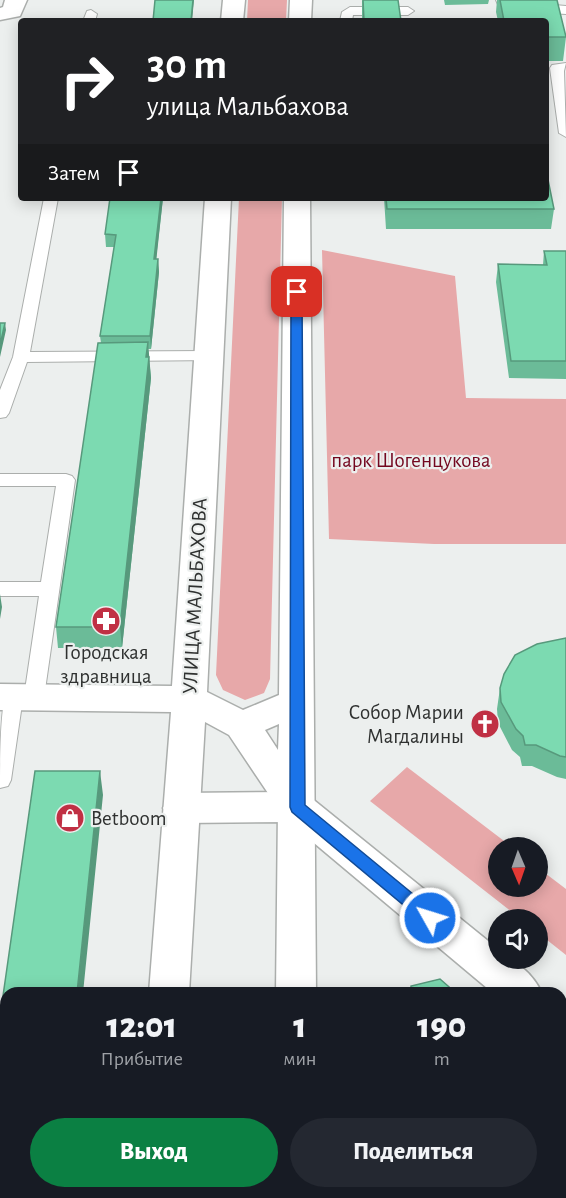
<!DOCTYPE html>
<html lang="ru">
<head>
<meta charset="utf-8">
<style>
  :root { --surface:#171b24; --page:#242831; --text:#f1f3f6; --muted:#9ea1a6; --accent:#0b8043 }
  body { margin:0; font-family:"Alegreya Sans",sans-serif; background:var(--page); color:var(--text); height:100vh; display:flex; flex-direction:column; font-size:22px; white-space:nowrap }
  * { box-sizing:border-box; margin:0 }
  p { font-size:20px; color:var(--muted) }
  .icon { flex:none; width:33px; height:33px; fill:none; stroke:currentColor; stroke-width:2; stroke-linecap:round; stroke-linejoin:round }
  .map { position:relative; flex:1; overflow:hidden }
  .sheet { position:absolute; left:0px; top:987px; width:567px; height:212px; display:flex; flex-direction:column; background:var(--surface); border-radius:18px 18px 0 0; box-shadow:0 3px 15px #0003 }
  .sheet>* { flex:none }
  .top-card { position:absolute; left:18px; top:18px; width:531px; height:183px; border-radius:6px; box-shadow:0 3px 15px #0003; background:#202124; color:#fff; overflow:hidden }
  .needle { width:39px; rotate:178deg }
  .controls { position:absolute; left:488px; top:837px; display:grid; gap:12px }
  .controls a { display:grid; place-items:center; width:60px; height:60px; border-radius:50%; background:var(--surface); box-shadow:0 3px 15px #0003; font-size:30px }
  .pin { position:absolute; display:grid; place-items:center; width:51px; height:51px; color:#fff; margin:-26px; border-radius:12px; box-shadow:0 3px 9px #0006 }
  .me { position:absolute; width:66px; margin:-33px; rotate:309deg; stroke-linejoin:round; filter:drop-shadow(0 0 4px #0008) }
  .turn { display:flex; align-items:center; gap:21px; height:126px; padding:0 30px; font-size:27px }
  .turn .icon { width:78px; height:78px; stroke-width:2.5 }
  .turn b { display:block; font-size:42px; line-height:51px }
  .then { display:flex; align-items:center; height:57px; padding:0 30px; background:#0003; gap:12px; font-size:22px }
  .eta { display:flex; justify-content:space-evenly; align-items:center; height:102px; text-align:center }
  .eta b { font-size:36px; font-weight:800; line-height:42px }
  .button { display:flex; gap:12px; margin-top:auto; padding:12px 30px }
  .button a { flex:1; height:69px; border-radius:36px; background:var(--accent); color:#fff; font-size:24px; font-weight:800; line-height:69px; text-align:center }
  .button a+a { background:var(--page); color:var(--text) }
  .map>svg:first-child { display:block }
  .green { fill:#e7a8a9 }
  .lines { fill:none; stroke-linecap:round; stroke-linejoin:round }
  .lane-casing { stroke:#abaeac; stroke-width:2 }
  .street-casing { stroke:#abaeac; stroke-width:3 }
  .secondary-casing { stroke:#abaeac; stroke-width:3 }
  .lane { fill:#fff; fill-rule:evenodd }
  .street { fill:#fff; fill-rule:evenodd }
  .secondary { fill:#fff; fill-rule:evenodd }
  .wall { fill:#6bbb98 }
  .shaded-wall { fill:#57997c }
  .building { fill:#7cdab1; stroke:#57997c; stroke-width:1.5 }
  .route { fill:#1a73e8; stroke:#114b97; stroke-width:1.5 }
  .labels { text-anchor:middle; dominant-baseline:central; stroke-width:4.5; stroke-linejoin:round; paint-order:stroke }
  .park-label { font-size:21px; fill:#73071f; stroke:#ecefee }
  .street-label { font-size:21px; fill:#2f3130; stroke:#ecefee }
  .poi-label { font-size:21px; fill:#2f3130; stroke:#ecefee }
</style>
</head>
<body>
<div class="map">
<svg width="566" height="1198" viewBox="0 0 566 1198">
  <rect width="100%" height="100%" fill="#ecefee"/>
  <path class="green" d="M248,0h39l-1,21h-39z
    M239,198h43l-12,481 -6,14 -19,7 -22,-10 -7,-15z
    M322,250l133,26 11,122 100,1v145h-132l-105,-5z
    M407,767l105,80 -14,1v38h39v-19l29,22v66l-29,-23v-12l-16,-1 -151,-118z"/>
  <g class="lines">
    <g class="lane-casing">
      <path id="lane" d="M496,0l70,6v8l-62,-4 -4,-1z
        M350,7h58l6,4 -6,4h-55l-1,6h-12l2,-9z
        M91,10l6,4 -2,7h-12l4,-10z
        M566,63l-2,8 2,66 -7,-4 -9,-65 2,-3z
        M44,198h14l-28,154 178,-1 8,5 -2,4 -187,2 -18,51 -3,4 -6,1v-28l13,-33z
        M0,474h66l6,2 3,4 -31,217 -3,5 -7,3 -7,-3 -3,-5 15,-101h-39v-14h41l15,-96h-56z
        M13,689l7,3 3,5 -12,83 -3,6 -8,2c0,-25 0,-75 6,-96z"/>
    </g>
    <g class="street-casing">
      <path id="street" d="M5,0h22l-7,16 -20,4v-12l3,-1z
        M297,792l13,5 188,152v9c19,0 36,18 44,35h-49l-204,-171 -107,1 -13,-5 -6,-10 6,-10 13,-5z
        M561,1007l5,1v39l-5,-1z"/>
    </g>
    <g class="secondary-casing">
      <path id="secondary" d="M223,0h22l-2,21h-22z
        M290,0h22l-1,21h-22z
        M205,198h26l-24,494 36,18 36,-15 5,-497h26l6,795h-40l2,-185 -49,-73 -24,-13 -16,271h-40l22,-281 -171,-2v-26l172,2zM279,724l-1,26 -13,-20z
        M134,1192h44l-1,6h-44z
        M271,1192h44v6h-44z"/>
    </g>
    <use href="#lane" class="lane"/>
    <use href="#street" class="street"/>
    <use href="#secondary" class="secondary"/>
  </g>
  <path class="wall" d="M362,0l39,21h-39z
    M444,0h45l-1,4 -43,1z
    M497,0h60l9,37 -3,24h-17v-40h-48l-2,-9z
    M163,198l-7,61h2l1,13 -8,77h-3l3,29 -29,270h-64l-2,-21 45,-284 -1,-7 14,-89h-8l-1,-13z
    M384,198h162l8,11 -3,20h-165z
    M544,251h22v128l-57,-1 -13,-96 2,-18 45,1z
    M566,638v141l-9,-2 -25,-11h-10l-2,-9 -8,-7 -14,-27 -1,-14 3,-21z"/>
  <path class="shaded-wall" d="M193,0h1l-2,21h-1z
    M161,198h2l-8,74 -1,-13z
    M158,259l1,13 -8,77 -1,-13z
    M5,323l1,7 -6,27v-12z
    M148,342l3,36 -29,270 -2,-21z
    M0,594l2,13 -2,12z
    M100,771l3,24 -20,198h-6z
    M16,1192h7v6h-8z"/>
  <path class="building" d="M155,0h38l-2,21h-38z
    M363,0h35l3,21h-37z
    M500,0h57l9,37h-20v-16h-42z
    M546,170l8,39h-167l-1,-11h160z
    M110,198h51l-7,61h4l-8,77h-50l16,-101 -11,-1z
    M544,251h22v110h-55l-13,-97 49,1z
    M0,323h5l-5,22z
    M148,342l-2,15h3l-29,270h-64l42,-284z
    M566,638v119l-6,-1 -24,-11h-11l-2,-9 -7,-7 -15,-27 -1,-14 4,-14 11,-19 22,-11z
    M35,771h65l-23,222h-71v199h10l-1,6h-15v-181z
    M440,979l16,14h-45v-7z
    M561,1178h5v20h-139v-6h134z"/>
  <path class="route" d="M297,288l5,4 3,513 131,108 3,5 -3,5 -6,2 -5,-2 -133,-111 -2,-5 1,-515z"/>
  <defs>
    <g id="pharmacy-disc" transform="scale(1.5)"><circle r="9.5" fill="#c03044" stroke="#ecefee"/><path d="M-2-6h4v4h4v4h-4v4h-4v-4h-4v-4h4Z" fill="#fff"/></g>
    <g id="church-disc" transform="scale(1.5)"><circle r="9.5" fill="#c03044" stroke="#ecefee"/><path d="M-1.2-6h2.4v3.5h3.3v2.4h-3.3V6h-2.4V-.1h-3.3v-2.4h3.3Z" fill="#fff"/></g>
    <g id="shop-disc" transform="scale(1.5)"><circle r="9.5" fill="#c03044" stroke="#ecefee"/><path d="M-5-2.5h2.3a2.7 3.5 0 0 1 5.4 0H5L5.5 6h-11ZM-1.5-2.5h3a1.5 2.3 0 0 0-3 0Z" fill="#fff"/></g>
  </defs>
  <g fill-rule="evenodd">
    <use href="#pharmacy-disc" x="106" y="621"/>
    <use href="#church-disc" x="485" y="724"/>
    <use href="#shop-disc" x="70" y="818"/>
  </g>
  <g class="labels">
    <g class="park-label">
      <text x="411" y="460">парк Шогенцукова</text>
    </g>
    <g class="street-label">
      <text transform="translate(195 596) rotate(-87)">УЛИЦА МАЛЬБАХОВА</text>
    </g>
    <g class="poi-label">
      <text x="106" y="652">Городская<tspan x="106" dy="24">здравница</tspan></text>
      <text x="464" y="712" text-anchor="end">Собор Марии<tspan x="464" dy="24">Магдалины</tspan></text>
      <text x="91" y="818" text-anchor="start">Betboom</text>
    </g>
  </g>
</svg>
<div class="controls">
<a><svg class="needle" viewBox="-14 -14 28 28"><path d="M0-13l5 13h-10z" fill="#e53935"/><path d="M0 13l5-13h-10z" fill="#9ea1a6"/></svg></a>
<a><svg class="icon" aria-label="sound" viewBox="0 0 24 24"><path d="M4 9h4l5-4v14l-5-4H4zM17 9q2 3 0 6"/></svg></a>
</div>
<div class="pin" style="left:297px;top:292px;background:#d93025"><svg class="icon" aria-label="arrive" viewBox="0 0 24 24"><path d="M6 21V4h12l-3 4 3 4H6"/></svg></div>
<svg class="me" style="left:430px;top:918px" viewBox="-20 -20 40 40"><circle r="17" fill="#1a73e8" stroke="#fff" stroke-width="3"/><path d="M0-11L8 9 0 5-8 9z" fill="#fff"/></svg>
<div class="top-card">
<div class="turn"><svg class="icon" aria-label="right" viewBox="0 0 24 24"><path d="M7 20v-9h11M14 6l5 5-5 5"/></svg><div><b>30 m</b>улица Мальбахова</div></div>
<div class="then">Затем<svg class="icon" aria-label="arrive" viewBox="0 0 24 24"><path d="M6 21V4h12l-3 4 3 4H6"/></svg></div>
</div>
<section class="sheet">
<div class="eta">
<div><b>12:01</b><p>Прибытие</p></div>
<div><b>1</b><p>мин</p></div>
<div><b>190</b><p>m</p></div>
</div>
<div class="button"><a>Выход</a><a>Поделиться</a></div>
</section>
</div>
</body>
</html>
